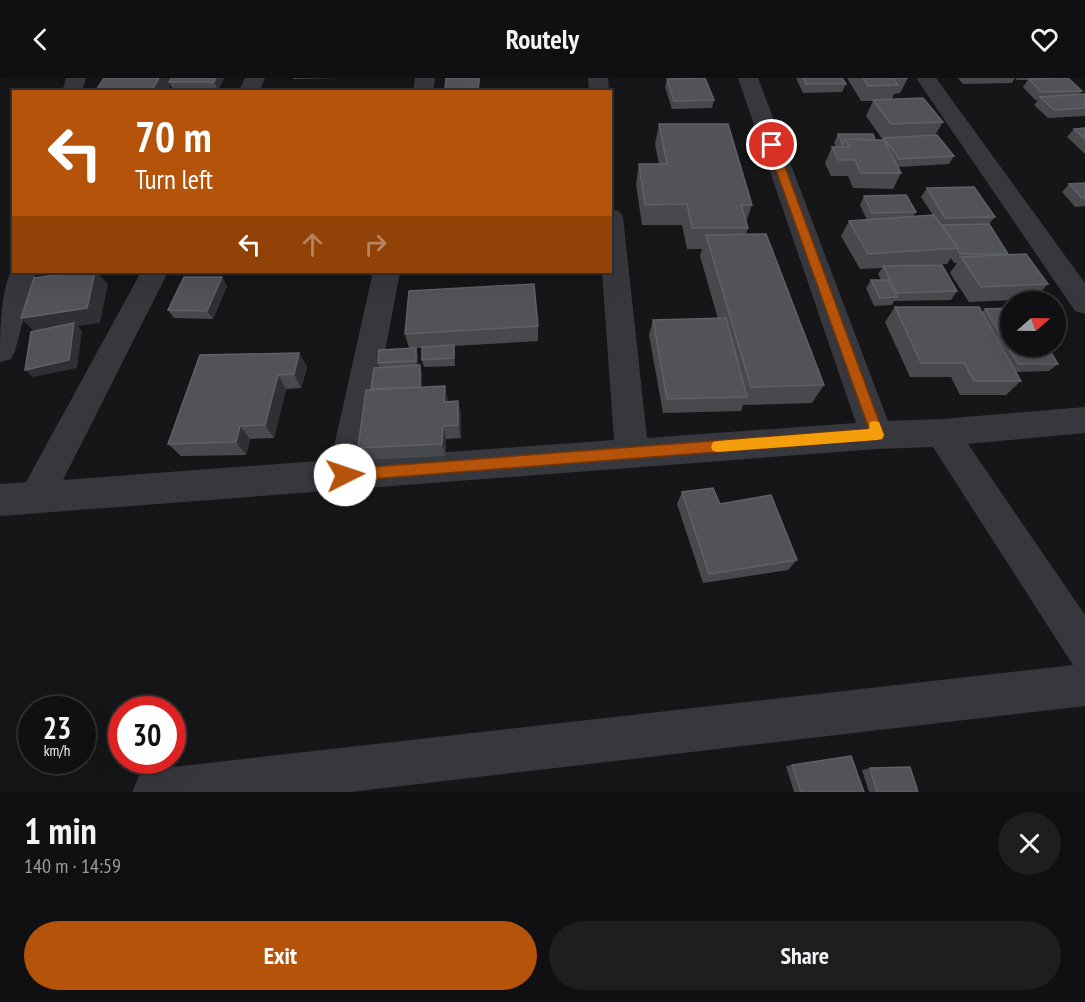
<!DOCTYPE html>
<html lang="en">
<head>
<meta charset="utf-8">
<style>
  :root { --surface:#101012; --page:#1e1e20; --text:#f1f3f6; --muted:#9c9d9f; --line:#303032; --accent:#b45309 }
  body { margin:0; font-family:"PT Sans Narrow",sans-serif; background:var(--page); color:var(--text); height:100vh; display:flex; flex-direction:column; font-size:22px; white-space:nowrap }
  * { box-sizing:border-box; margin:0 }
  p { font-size:20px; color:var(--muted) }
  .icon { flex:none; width:33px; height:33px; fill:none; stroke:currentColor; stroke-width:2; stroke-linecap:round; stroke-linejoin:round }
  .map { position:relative; height:714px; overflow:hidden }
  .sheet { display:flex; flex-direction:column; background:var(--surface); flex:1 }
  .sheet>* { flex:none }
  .banner { position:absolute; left:12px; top:12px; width:600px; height:183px; border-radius:0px; box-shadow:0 6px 24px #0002,0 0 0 2px var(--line); background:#b45309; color:#fff; overflow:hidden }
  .needle { width:39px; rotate:70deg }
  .tools { position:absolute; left:1000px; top:213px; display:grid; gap:12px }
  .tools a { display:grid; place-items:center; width:66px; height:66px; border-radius:50%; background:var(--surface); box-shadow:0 6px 24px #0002,0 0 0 2px var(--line); font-size:30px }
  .speed { position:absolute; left:18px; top:618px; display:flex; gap:12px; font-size:30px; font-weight:700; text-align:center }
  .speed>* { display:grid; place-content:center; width:78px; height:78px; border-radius:50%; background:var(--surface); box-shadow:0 6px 24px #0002,0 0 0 2px var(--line); line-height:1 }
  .speed small { font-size:15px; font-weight:400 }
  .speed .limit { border:9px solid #d22; background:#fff; color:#111 }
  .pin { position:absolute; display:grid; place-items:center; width:51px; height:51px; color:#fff; margin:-26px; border:3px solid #fff; border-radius:50%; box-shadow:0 2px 6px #0007 }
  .me { position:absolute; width:66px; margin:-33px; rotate:86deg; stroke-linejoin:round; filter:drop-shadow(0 0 4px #0008) }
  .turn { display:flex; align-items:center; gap:21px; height:126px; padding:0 24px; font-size:27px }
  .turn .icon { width:78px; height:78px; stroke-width:2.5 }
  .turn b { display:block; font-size:42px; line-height:51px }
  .lanes { display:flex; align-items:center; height:57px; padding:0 24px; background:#0003; justify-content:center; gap:30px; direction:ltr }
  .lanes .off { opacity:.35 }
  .round { display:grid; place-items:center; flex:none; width:63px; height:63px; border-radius:32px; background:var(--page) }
  .overview { display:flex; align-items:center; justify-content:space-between; height:102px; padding:0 24px }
  h1 { font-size:36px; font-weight:600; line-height:45px }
  .cta { display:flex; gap:12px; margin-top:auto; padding:12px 24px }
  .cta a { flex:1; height:69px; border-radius:36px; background:var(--accent); color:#fff; font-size:24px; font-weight:600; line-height:69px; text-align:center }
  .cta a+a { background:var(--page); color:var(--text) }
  header { display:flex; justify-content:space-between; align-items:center; height:78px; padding:0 24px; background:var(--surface); font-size:27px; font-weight:600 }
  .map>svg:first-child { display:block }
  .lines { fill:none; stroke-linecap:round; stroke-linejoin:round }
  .minor { fill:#37383d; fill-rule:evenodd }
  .wall { fill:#47494d }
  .shaded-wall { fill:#2f3033 }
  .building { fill:#525359; stroke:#5f6168; stroke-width:1.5 }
  .route { fill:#b45309; stroke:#753606; stroke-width:1.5 }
  .slow { fill:#f59e0b }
</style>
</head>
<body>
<header><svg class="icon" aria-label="back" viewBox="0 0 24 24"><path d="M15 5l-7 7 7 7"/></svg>Routely<svg class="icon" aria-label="heart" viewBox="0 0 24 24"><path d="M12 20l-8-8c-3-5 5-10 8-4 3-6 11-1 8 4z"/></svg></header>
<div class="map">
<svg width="1085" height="714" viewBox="0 0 1085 714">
  <rect width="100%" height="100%" fill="#161618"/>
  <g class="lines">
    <path class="minor" d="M66,0h20l-4,14h-20z
      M245,0h20l-6,14h-21z
      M415,0h20l-2,14h-20z
      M588,0h20l1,14h-20z
      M738,0h20l130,343 54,-2 143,-12v26l-117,11 117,171v91l-734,86h-219l7,-16 16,-7 918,-104 -140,-218 -56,2 -877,67v-32l26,-2 115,-210h27l-105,208 268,-20 42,-188h27l-35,186 249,-18 -12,-168h8v-63l9,2 4,6 24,221 209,-15z
      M916,0h20l149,205v31l-10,-3z
      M14,187v7h22l-21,79 -4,8 -11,3c0,-29 0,-73 14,-97z"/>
  </g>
  <path class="wall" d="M104,0h120l-6,12 -45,1 -2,-6z
    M293,0h48l-48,1z
    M480,0l-1,14h-34v-3z
    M796,0h46l4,6 -4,8 -39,1z
    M847,0h61l-8,15 -6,1 -2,5 51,23 -8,13 19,21 -5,8 -51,3 3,6 -8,16 -40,-1 -5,-12h-17l-6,-13 7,-16h4l-2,-4 4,-9 37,6h8l-17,-24 7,-15h-12z
    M958,0h110l14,13 -3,4 6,-1v22l-37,2 -14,-13 4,-5h-3l-12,-13 5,-7h-11l-2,-2 -3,5 -49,1z
    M667,1l47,21 -2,8 -40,1 -7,-22z
    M659,46l93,81 -6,17 2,6 -2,6 78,151 -12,18 -69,2 -2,6 -78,2 -14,-78 4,-15 65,-1 -18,-63 2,-7h-15l-5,-24h-40l-6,-41 3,-20h20l-4,-20z
    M1085,50v26l-18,-17 7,-8z
    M1085,105v23l-10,1 -13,-15 7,-8z
    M927,110l68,29 -6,7 19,30 -1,1 41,29 -14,15 -65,3 -19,-29 7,-10h-3l-3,-5 -4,6 -24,1 34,26 -6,9 -57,1 -2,4 -18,1 -8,-18 5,-8h10l-3,-6 4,-6 -22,1 -19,-33 8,-15 18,-1 -7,-15 4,-9 52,16 -3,5 20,-2 -12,-18z
    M222,199l5,9 -14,33 -39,-1 -6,-8z
    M895,229l87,5 3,-3 73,55 -9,7 -33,1 5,9 -15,14h-46l-9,-18h-41l-25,-55z
    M538,248v15l-84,5 1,7v13l-31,1 -2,-7v-12h-6l2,8v9l4,8v14l26,13v2l10,-1 3,14v23l-15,1v17l-81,4 -7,-12 13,-59 9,-21 -2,-5 31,-15 -4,-14z
    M299,275l8,14 -6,21 -15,1 -12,49 -24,1 -4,16 -65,1 -13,-12z
    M682,414l38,12 77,56 -9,10 -85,13 -26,-79z
    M792,687l72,27h-70l-8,-26z
    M870,690l48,24h-49l-7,-22z"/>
  <path class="shaded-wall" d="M159,0h12l-2,4 2,3 -4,7h-16z
    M216,0h8l-6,12 -4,-8z
    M95,194h2l11,12 -8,39 -22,3 4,5 -5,37 -44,9 -8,-7 11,-37 -15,-15z
    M222,199l5,9 -14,33 -6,-8z
    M454,267l1,8v13l-1,-8z
    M416,270l2,8v12l-2,-7z
    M299,275l8,14 -6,21 -7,-14z
    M420,287l2,8v22l-2,-8z
    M278,297l8,14 -12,49 -9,-13z
    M445,308l3,14 -1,16 -3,-14z
    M458,323l3,14v23l-3,-13z
    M240,348l10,13 -4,16 -10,-13z
    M443,348l3,13v17l-4,-12z"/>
  <path class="building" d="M104,0h55l-8,14h-56z
    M172,0h44l-2,4h-45z
    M446,0h33l-1,10 -33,1z
    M705,0l9,22 -40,1 -7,-22z
    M803,0h39l4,6h-40z
    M863,0h45h-15l5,7 -30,1z
    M1062,0h6l14,13 -41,1 -12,-13z
    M1085,16v14l-31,2 -14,-13z
    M923,20l20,24 -52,2 -18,-24z
    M659,46h69l24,81h-11l7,23h-56l-5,-24 -42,1 -6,-41h28z
    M1085,50v11l-11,-10z
    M838,56h35l2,6 -30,-1 -2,6z
    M937,57l17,21 -55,3 -15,-21z
    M845,61l39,1 17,33h-40l-6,-13h-17l-6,-13h17z
    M1085,105v15h-3l-13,-14z
    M974,109l21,30 -50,1 -18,-30z
    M906,117l10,17 -44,1 -8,-17z
    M934,137l24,33 -90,6 -19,-33z
    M989,146l19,30h-48l-3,-6h1l-16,-23z
    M766,156l58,151 -73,2 -45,-152z
    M1026,176l22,30 -67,3 -20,-30z
    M942,187l15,26 -60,2 -14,-27z
    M79,194h16l-8,36 -66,10 13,-40z
    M184,199h38l-15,34 -39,-1z
    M871,202h17l9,17 -17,1z
    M534,206l4,42 -133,8 4,-43z
    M895,229h84l42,74h-47l-10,-18h-43z
    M1011,230v38h36l11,18h-40l-33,-55z
    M726,240l21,79 -80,2 -14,-79z
    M74,245l-5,37 -44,10 6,-38z
    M454,267v13l-32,2v-13z
    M416,270v13l-38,2 1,-13z
    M299,275l-5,21 -16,1 -13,50 -25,1 -4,16 -68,2 32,-89z
    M420,287v22l-49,2 3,-21z
    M445,308l-1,16 14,-1v24l-15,1 -1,18 -84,4 8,-58z
    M713,410l7,16 51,-9 26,65 -88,14 -27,-82z
    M851,678l13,36h-63l-9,-27z
    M910,689l8,25h-41l-7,-24z"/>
  <path class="route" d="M769,65l8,2 107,290 -2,4 -537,42 -5,-2 -2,-4 2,-5 5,-1 524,-40 -102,-284z"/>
  <path class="slow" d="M874,343l5,1 5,13 -2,4 -5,1 -159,12 -5,-1 -2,-4 2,-5 5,-1 151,-12 1,-7z"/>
</svg>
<div class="tools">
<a><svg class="needle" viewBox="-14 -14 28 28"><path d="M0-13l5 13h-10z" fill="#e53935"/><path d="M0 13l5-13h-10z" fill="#9c9d9f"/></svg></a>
</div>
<div class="speed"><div>23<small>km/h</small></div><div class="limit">30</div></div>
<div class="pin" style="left:772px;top:67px;background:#d93025"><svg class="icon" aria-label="arrive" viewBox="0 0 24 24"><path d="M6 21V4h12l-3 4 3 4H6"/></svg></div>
<svg class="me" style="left:345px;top:397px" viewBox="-20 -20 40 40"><circle r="19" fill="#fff"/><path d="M0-13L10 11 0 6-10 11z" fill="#b45309"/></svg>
<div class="banner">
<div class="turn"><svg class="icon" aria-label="left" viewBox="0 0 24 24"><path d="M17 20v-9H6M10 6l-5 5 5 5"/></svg><div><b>70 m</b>Turn left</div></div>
<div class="lanes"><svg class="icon" aria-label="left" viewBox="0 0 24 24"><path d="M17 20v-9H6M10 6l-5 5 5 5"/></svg><svg class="icon off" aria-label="ahead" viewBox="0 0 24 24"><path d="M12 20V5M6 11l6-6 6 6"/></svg><svg class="icon off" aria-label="right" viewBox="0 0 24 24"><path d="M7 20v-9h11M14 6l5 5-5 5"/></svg></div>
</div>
</div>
<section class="sheet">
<div class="overview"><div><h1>1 min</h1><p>140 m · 14:59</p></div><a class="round"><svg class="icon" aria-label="close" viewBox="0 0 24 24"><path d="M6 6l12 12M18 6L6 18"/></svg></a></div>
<div class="cta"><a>Exit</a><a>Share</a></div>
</section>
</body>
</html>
